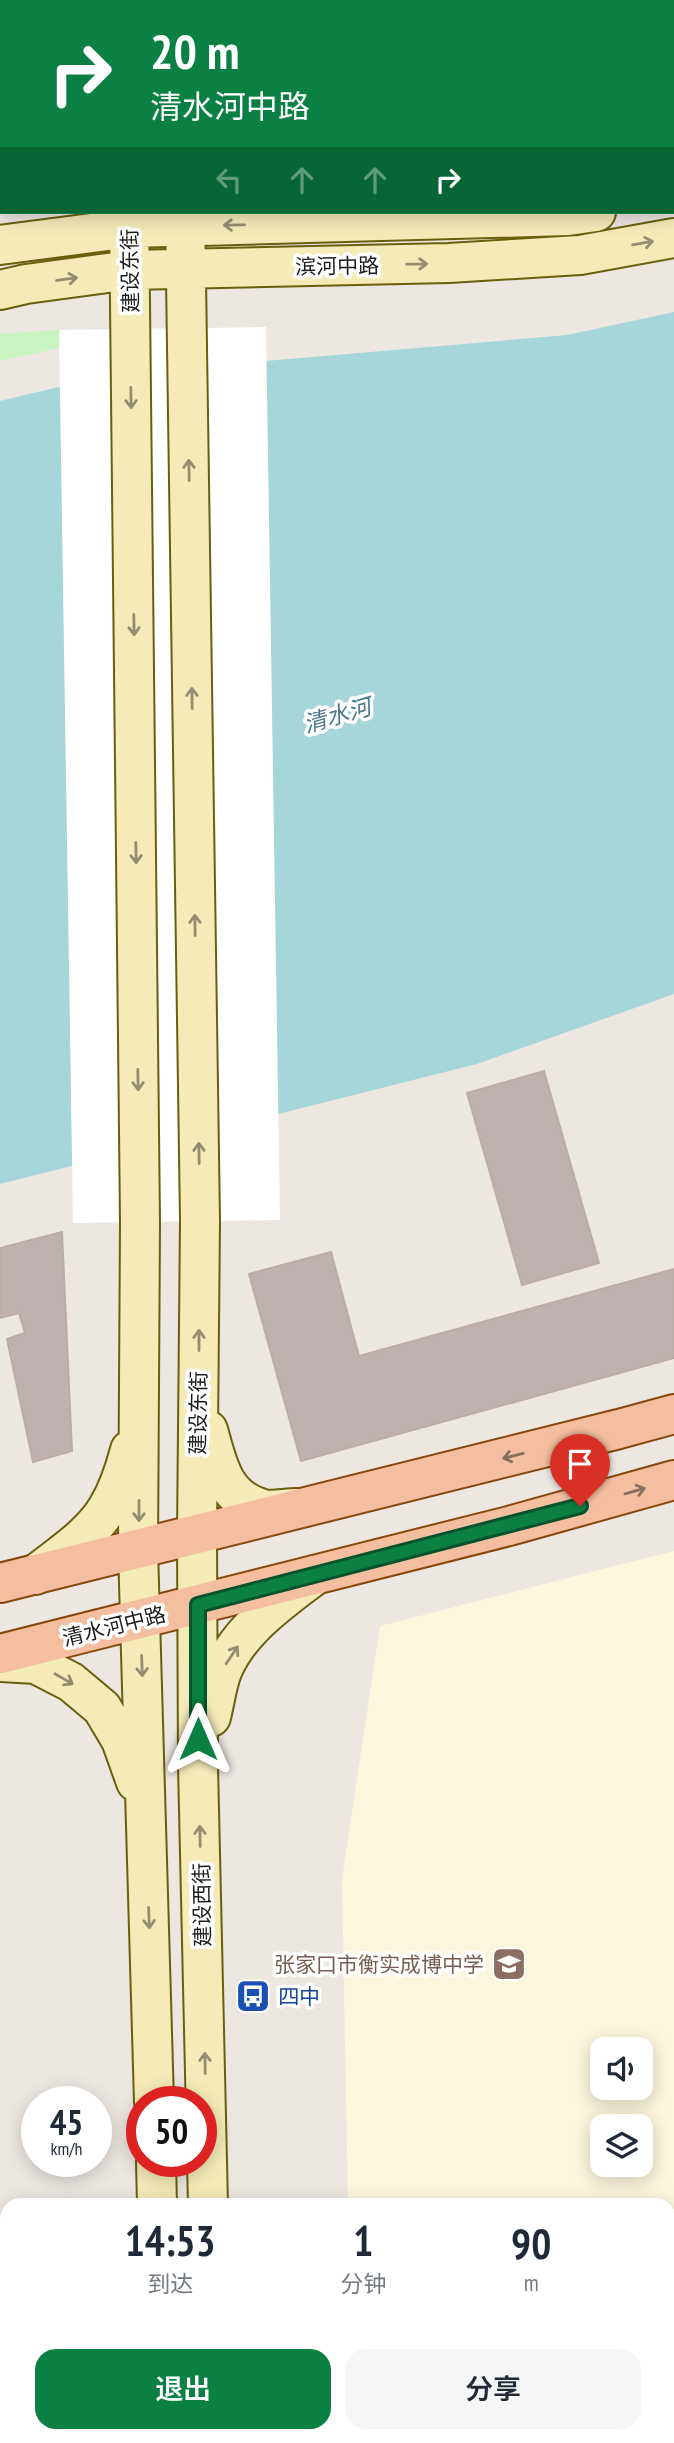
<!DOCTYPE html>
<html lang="zh">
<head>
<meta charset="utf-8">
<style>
  :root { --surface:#fff; --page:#f6f6f7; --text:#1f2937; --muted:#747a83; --accent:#0b8043 }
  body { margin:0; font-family:"PT Sans Narrow","Noto Sans SC",sans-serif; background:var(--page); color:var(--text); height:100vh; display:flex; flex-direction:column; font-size:26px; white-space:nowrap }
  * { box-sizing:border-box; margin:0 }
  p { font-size:23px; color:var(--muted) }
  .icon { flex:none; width:38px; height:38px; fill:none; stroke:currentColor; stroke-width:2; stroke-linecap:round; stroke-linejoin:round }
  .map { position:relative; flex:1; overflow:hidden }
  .side { position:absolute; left:0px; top:2198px; width:676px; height:245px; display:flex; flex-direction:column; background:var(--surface); border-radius:21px 21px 0 0; box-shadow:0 4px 18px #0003 }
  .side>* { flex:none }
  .hud { position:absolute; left:0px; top:0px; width:676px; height:214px; box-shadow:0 4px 18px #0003; background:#0b8043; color:#fff; overflow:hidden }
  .buttons { position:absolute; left:590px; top:2037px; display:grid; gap:14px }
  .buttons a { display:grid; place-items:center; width:63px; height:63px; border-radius:14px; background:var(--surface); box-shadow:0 4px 18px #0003; font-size:35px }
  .speed { position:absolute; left:21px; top:2086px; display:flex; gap:14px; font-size:35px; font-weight:700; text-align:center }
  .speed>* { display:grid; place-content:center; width:91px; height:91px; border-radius:50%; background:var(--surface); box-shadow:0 4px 18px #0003; line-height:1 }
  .speed small { font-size:18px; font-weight:400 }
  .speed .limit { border:10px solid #d22; background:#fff; color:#111 }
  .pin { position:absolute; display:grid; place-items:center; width:60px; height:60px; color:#fff; margin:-72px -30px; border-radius:50% 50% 50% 0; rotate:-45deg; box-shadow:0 0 7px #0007 }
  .pin .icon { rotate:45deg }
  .me { position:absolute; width:77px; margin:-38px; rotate:0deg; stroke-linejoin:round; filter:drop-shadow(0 0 5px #0008) }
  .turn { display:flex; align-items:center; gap:24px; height:147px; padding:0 35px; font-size:32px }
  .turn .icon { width:91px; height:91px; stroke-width:2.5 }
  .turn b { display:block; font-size:49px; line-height:60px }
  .lanes { display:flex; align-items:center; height:66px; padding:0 35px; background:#0003; justify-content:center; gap:35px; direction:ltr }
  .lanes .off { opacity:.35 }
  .eta { display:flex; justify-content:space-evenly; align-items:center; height:119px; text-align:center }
  .eta b { font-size:42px; font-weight:600; line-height:49px }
  .primary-button { display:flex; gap:14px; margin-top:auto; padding:14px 35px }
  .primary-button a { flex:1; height:80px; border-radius:21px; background:var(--accent); color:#fff; font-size:28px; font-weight:600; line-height:80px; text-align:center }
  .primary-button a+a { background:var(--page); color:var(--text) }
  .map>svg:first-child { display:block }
  .residential { fill:#dad9d9 }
  .education { fill:#fcf6dc; fill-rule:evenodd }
  .park { fill:#c8f4c2 }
  .water { fill:#a6d6d7 }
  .pier { fill:#fff }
  .building { fill:#bdb2af; stroke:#bdaca6; stroke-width:2 }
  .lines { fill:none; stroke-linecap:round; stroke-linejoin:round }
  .minor-casing { stroke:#999; stroke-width:40 }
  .secondary-casing { stroke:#69600d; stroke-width:42 }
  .primary-casing { stroke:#88460c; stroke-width:42 }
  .minor { stroke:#fff; stroke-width:37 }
  .secondary { stroke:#f4ebb9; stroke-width:38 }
  .primary { stroke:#f4bfa0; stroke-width:38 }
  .oneway { stroke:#938e72 }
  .oneway2 { stroke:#886e5e }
  .route-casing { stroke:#07532c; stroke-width:18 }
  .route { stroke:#0b8043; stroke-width:12 }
  .labels { text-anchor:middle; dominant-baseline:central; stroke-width:7; stroke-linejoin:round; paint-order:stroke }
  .street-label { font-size:21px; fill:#1c1c1c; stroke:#fff }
  .education-label { font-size:21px; fill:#785e54; stroke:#fff; text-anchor:end }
  .transit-label { font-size:21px; fill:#164399; stroke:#fff; text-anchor:start }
  .water-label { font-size:23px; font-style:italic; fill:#47788d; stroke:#fff }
</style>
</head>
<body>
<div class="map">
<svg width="674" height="2443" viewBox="0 0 674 2443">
  <rect width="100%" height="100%" fill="#ede7e2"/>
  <path class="residential" d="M669,2390l5,1v52h-344v-7h338z"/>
  <path class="education" d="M674,1551v834l-6,-2v-178h-320l-6,-326 38,-253zM602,2049h38v39h-38zM602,2126h38v39h-38z"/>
  <path class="park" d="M59,330v18l-59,13v-27z"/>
  <path class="water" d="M674,312v682l-197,70 -477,120v-783l113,-27 454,-39z"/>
  <path class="pier" d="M266,327l14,893 -207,3 -14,-893z"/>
  <path class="building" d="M507,0h118v2h-118z
    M0,99h2v89l-2,1z
    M544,1071l55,192 -77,22 -55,-192z
    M62,1232l10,219 -39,11 -26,-123 18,-6 -6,-20 -19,5v-70z
    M331,1252l28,104 315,-87v89l-373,103 -52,-187z
    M341,2436h128v7h-128z
    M614,2439l1,4h-85z"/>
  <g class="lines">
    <g class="minor-casing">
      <path id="minor" d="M668,2408l6,1
        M484,2436v7"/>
    </g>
    <g class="secondary-casing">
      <path id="secondary" d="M127,0v2
        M181,0v2
        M129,212l11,1010 -2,327 16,553
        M185,212l15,1009 -3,314 1,231 10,439
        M0,245l130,-17 438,-12 28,-4
        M0,290l26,-6 104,-14 319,-7 131,-8 94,-17
        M208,1430c10,35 15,68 55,79 9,2 23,-1 33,-1
        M35,1575c25,-20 57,-40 73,-68 10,-17 17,-38 22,-57
        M0,1662l36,2 35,18 31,26 19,32 15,42
        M211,1717c4,-16 6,-34 12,-48 17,-40 59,-69 92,-94
        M156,2161l1,44
        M164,2436l1,7
        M213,2436l1,7"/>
    </g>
    <g class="primary-casing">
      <path id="primary" d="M0,1583l619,-154 55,-15
        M0,1654l509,-128 165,-46"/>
    </g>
    <use href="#minor" class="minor"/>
    <use href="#secondary" class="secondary"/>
    <use href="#primary" class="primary"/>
  </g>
  <defs><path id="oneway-shaft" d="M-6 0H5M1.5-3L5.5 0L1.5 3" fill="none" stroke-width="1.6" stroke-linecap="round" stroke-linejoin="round" transform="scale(1.75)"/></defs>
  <g class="oneway">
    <use href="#oneway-shaft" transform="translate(234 225) rotate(179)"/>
    <use href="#oneway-shaft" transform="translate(643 243) rotate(-10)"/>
    <use href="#oneway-shaft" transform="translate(417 264) rotate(-1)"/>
    <use href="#oneway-shaft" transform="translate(67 279) rotate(-8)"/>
    <use href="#oneway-shaft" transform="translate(131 398) rotate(89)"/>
    <use href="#oneway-shaft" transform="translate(189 470) rotate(-91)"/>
    <use href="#oneway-shaft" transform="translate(134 625) rotate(89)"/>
    <use href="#oneway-shaft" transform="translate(192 698) rotate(-91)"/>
    <use href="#oneway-shaft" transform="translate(136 853) rotate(89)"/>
    <use href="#oneway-shaft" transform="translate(195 925) rotate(-91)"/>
    <use href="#oneway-shaft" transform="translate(138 1080) rotate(89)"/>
    <use href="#oneway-shaft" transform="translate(199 1153) rotate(-91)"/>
    <use href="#oneway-shaft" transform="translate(199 1340) rotate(-90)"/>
    <use href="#oneway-shaft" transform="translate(139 1511) rotate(90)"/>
    <use href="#oneway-shaft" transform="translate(232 1655) rotate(-56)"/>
    <use href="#oneway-shaft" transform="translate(142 1666) rotate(88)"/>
    <use href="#oneway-shaft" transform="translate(64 1679) rotate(30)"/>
    <use href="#oneway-shaft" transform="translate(200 1836) rotate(-91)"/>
    <use href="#oneway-shaft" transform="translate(149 1918) rotate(88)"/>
    <use href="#oneway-shaft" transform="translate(205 2063) rotate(-91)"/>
  </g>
  <g class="oneway2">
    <use href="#oneway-shaft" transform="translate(513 1456) rotate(166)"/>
    <use href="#oneway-shaft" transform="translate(635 1491) rotate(-16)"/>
  </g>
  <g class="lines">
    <g class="route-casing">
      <path id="route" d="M198,1739v-134l382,-99"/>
    </g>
    <use href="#route" class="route"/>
  </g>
  <defs>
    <g id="school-square" transform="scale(1.75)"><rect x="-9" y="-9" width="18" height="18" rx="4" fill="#8d6e63" stroke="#fff"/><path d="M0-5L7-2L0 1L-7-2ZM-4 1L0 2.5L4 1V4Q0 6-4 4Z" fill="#fff"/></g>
    <g id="bus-square" transform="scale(1.75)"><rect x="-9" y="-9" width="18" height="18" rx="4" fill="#1a4fb4" stroke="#fff"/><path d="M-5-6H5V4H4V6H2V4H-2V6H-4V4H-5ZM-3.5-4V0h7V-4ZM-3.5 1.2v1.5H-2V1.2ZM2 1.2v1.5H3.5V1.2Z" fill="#fff"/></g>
  </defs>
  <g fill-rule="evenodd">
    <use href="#school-square" x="509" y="1964"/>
    <use href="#bus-square" x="253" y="1996"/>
  </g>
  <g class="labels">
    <g class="street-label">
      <text transform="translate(337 266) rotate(-1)">滨河中路</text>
      <text transform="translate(130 271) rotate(-91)">建设东街</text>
      <text transform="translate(198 1413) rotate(-89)">建设东街</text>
      <text transform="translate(114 1626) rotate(-14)">清水河中路</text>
      <text transform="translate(202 1905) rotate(-91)">建设西街</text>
    </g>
    <g class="education-label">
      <text x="484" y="1964">张家口市衡实成博中学</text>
    </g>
    <g class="transit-label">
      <text x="278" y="1996">四中</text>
    </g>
    <g class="water-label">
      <text transform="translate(337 715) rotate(-16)">清水河</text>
    </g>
  </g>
</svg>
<div class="buttons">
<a><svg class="icon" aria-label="sound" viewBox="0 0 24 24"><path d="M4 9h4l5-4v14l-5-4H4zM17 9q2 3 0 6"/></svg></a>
<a><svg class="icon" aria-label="layers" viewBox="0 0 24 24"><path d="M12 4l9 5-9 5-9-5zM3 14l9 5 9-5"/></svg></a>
</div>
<div class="speed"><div>45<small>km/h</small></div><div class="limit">50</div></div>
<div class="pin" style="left:580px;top:1506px;background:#d93025"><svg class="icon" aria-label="arrive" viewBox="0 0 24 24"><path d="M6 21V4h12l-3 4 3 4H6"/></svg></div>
<svg class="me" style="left:198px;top:1739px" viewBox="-20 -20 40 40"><path d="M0-17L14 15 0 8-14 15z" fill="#0b8043" stroke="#fff" stroke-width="4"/></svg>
<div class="hud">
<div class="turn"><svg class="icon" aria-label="right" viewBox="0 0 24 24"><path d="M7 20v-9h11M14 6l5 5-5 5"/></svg><div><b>20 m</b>清水河中路</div></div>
<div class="lanes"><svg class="icon off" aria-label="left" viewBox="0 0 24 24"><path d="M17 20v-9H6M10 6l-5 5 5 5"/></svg><svg class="icon off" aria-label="ahead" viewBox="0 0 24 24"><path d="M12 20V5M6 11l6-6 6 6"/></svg><svg class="icon off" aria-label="ahead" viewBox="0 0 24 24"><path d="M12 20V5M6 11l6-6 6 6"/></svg><svg class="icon" aria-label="right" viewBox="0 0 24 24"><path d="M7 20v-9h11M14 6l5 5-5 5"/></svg></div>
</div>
<section class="side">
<div class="eta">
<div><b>14:53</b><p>到达</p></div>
<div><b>1</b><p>分钟</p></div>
<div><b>90</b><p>m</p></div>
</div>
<div class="primary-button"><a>退出</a><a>分享</a></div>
</section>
</div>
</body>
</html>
